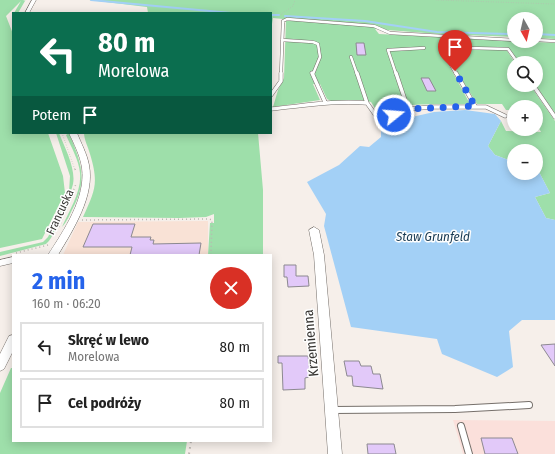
<!DOCTYPE html>
<html lang="pl">
<head>
<meta charset="utf-8">
<style>
  :root { --surface:#fff; --page:#f2f2f2; --text:#222; --muted:#767676; --line:#e0e0e0; --accent:#2563eb }
  body { margin:0; font-family:"Fira Sans Condensed",sans-serif; background:var(--page); color:var(--text); height:100vh; display:flex; flex-direction:column; font-size:15px; white-space:nowrap }
  * { box-sizing:border-box; margin:0 }
  p { font-size:13px; color:var(--muted) }
  .icon { flex:none; width:22px; height:22px; fill:none; stroke:currentColor; stroke-width:2; stroke-linecap:round; stroke-linejoin:round }
  .map { position:relative; flex:1; overflow:hidden }
  .drawer { position:absolute; left:12px; top:254px; width:260px; height:188px; display:flex; flex-direction:column; background:var(--surface); border-radius:0px; box-shadow:0 2px 10px #0003 }
  .drawer>* { flex:none }
  .hud { position:absolute; left:12px; top:12px; width:260px; height:122px; border-radius:0px; box-shadow:0 2px 10px #0003; background:#0b6e4f; color:#fff; overflow:hidden }
  .needle { width:26px; rotate:172deg }
  .tools { position:absolute; left:507px; top:12px; display:grid; gap:8px }
  .tools a { display:grid; place-items:center; width:36px; height:36px; border-radius:50%; background:var(--surface); box-shadow:0 2px 10px #0003; font-size:20px }
  .pin { position:absolute; display:grid; place-items:center; width:34px; height:34px; color:#fff; margin:-41px -17px; border-radius:50% 50% 50% 0; rotate:-45deg; box-shadow:0 0 4px #0007 }
  .pin .icon { rotate:45deg }
  .me { position:absolute; width:44px; margin:-22px; rotate:73deg; stroke-linejoin:round; filter:drop-shadow(0 0 3px #0008) }
  .turn { display:flex; align-items:center; gap:14px; height:84px; padding:0 20px; font-size:18px }
  .turn .icon { width:52px; height:52px; stroke-width:2.5 }
  .turn b { display:block; font-size:28px; line-height:34px }
  .then { display:flex; align-items:center; height:38px; padding:0 20px; background:#0003; gap:8px; font-size:15px }
  .round { display:grid; place-items:center; flex:none; width:42px; height:42px; border-radius:21px; background:var(--page) }
  .summary { display:flex; align-items:center; justify-content:space-between; height:68px; padding:0 20px }
  h1 { font-size:24px; font-weight:700; line-height:30px; color:var(--accent) }
  ul { padding:0; list-style:none }
  li { display:flex; align-items:center; gap:12px; height:50px; margin:0 8px 6px; padding:0 12px; border:2px solid var(--line); border-radius:0px }
  li div { flex:1 }
  li b { display:block; font-size:15px }
  li em { font-style:normal }
  .map>svg:first-child { display:block }
  .commercial { fill:#fbe0db }
  .industrial { fill:#f9e2d6 }
  .green { fill:#9edfaa }
  .water { fill:#a3d0f6 }
  .lines { fill:none; stroke-linecap:round; stroke-linejoin:round }
  .stream { stroke:#a3d0f6; stroke-width:2 }
  .building { fill:#e2c9f9; stroke:#8c8990 }
  .lane-far2-casing { stroke:#756f6a; stroke-width:3.5 }
  .lane-far1-casing { stroke:#756f6a; stroke-width:4.5 }
  .lane-casing { stroke:#756f6a; stroke-width:8 }
  .street-casing { stroke:#756f6a; stroke-width:1 }
  .path-far2 { stroke:#bbb6b1; stroke-width:1; stroke-dasharray:0.5 2; stroke-linecap:butt }
  .path-far1 { stroke:#bbb6b1; stroke-width:1.5; stroke-dasharray:1 3; stroke-linecap:butt }
  .path { stroke:#bbb6b1; stroke-width:2; stroke-dasharray:1.5 4; stroke-linecap:butt }
  .lane-far2 { stroke:#fff; stroke-width:2.5 }
  .lane-far1 { stroke:#fff; stroke-width:3.5 }
  .lane { stroke:#fff; stroke-width:6 }
  .street { fill:#fff; fill-rule:evenodd }
  .route { stroke:#2563eb; stroke-width:7; stroke-dasharray:0 12.6 }
  .labels { text-anchor:middle; dominant-baseline:central; stroke-width:3; stroke-linejoin:round; paint-order:stroke }
  .street-label { font-size:12px; fill:#373532; stroke:#fefefe }
  .water-label { font-size:13px; font-style:italic; fill:#173952; stroke:#fefefe }
  .near-street-label { font-size:14px; fill:#373532; stroke:#fefefe }
</style>
</head>
<body>
<div class="map">
<svg width="555" height="454" viewBox="0 0 555 454">
  <rect width="100%" height="100%" fill="#f6efea"/>
  <path class="commercial" d="M453,420l102,1v33h-92z"/>
  <path class="industrial" d="M208,221v34h-145l15,-33z"/>
  <path class="green" d="M0,0h26l-3,1h2l-7,12h-4l7,-12 -15,15 7,18v99h35l15,43 2,17 -23,46 -42,9z
    M89,0h466v39l-19,-1v-19h-22v18l-76,-3 -63,-5 4,5 176,9v70l-20,-28 1,-22h-16l-11,-15 -36,-1 -26,8 -2,3 25,46c-22,1 -44,-1 -66,2 -10,2 -14,9 -26,7l-7,-11 -10,-2 -30,1 -4,-2 -7,-15h-7l7,16 -47,7 5,-17 6,-12 2,-57 7,-1 -20,-2 -2,12v-17h-123l-1,-6z
    M471,49h35l9,14 -1,22h16l25,36v99l-9,-2 -11,-21 15,-4 -12,-23 -2,-1v-18h-22v11l-19,-7 -7,-9 13,-25 5,10 35,1 -5,-9v-16h-22v3h-8l-4,-6h-25l-27,-44 2,-4z
    M56,133h3c6,15 17,36 14,51 -3,12 -9,22 -14,33 -3,9 -5,20 -13,27l-46,12v-4l43,-10 5,-5 21,-45 1,-16z
    M69,133c12,29 19,46 4,75 -3,6 -6,14 -11,19 7,-16 20,-36 18,-54 -1,-13 -9,-26 -14,-38z
    M258,133l5,57v65h-55l2,-32h4v-9l-8,3 -27,1 -96,-1c12,-27 16,-33 7,-63 -2,-7 -6,-15 -6,-21z
    M11,368h2v73h174l-2,13h-185v-61z"/>
  <path class="water" d="M465,110l30,4 6,7 -13,25 7,9 19,7v11h22v-4l2,1 12,23 -15,4 11,21 9,2v100h-33l-13,11 4,36 -16,10 -55,-23 -5,-15 -86,-12 -27,-101 2,-12 -19,-32 32,-17 21,-19 9,1 12,-10v-8l31,-12 22,-5z"/>
  <g class="lines">
    <path class="stream" d="M91,0l140,13
      M271,15h8
      M285,16l80,5 72,11 77,2
      M536,34l19,1"/>
  </g>
  <path class="building" d="M356,43h8l2,12h-9z
    M421,78h8l7,13h-9z
    M93,224h42l-4,13h20l-1,3h4l-1,4 48,-1 -2,12h-69l2,-8h-49z
    M284,265h12v11h12l1,10 -21,1 -1,-10h-3z
    M555,344v22l-14,-21z
    M278,356h30l2,16 -1,5 -4,1v11l-22,1 -1,-27h-4z
    M344,361h15l2,5h10l2,8h7l3,15 -30,-3 -1,-10h-5z
    M481,438h31l6,16h-33z
    M367,444h27l2,10h-28z"/>
  <g class="lines">
    <g class="lane-far2-casing">
      <path id="lane-far2" d="M282,40l31,2 5,2 2,13 -7,17
        M536,40l19,1
        M351,57l6,17
        M281,74l2,-53 4,-2 87,7 16,7 124,7
        M396,74l-8,-24 36,-2
        M456,74l-8,-14v-3l21,-9 39,1 10,14"/>
    </g>
    <g class="lane-far1-casing">
      <path id="lane-far1" d="M312,73l13,29
        M357,73l10,30
        M396,73l12,36
        M456,73l19,33
        M533,85l22,32
        M271,95l10,-14v-8
        M271,109c32,-3 64,-9 96,-6l12,17 29,-11 24,-2h54l19,9"/>
    </g>
    <g class="lane-casing">
      <path id="lane" d="M333,410l122,-1 74,-4
        M461,426l8,28"/>
    </g>
    <g class="street-casing">
      <path id="street" d="M32,0h4l-7,13h-4z
        M69,133h8c4,10 10,21 12,32 6,31 -16,65 -31,90h-10c16,-25 38,-57 34,-87 -2,-13 -8,-24 -13,-35z
        M314,227l5,3 5,25 18,199h-14l-14,-199 -5,-25z
        M13,257v6l-13,3v-6z
        M13,335v16l-9,18 -4,2v-17l9,-18z"/>
    </g>
    <path class="path-far2" d="M436,0l119,4
      M282,15l-1,-1 12,-8 2,-6
      M62,133l13,37"/>
    <path class="path-far1" d="M75,169l1,3
      M82,220l127,-1 3,1 -1,35
      M59,227l17,-43
      M16,253l32,-8"/>
    <path class="path" d="M189,454l2,-13"/>
    <use href="#lane-far2" class="lane-far2"/>
    <use href="#lane-far1" class="lane-far1"/>
    <use href="#lane" class="lane"/>
    <use href="#street" class="street"/>
  </g>
  <g class="lines">
    <path class="route" d="M394,115l14,-6 67,-3 -20,-35"/>
  </g>
  <g class="labels">
    <g class="street-label">
      <text transform="translate(60 212) rotate(-65)">Francuska</text>
    </g>
    <g class="water-label">
      <text x="433" y="236">Staw Grunfeld</text>
    </g>
    <g class="near-street-label">
      <text transform="translate(311 343) rotate(-95)">Krzemienna</text>
    </g>
  </g>
</svg>
<div class="tools">
<a><svg class="needle" viewBox="-14 -14 28 28"><path d="M0-13l5 13h-10z" fill="#e53935"/><path d="M0 13l5-13h-10z" fill="#767676"/></svg></a>
<a><svg class="icon" aria-label="search" viewBox="0 0 24 24"><circle cx="10" cy="10" r="6"/><path d="M15 15l6 6"/></svg></a>
<a>+</a>
<a>−</a>
</div>
<div class="pin" style="left:455px;top:71px;background:#d93025"><svg class="icon" aria-label="arrive" viewBox="0 0 24 24"><path d="M6 21V4h12l-3 4 3 4H6"/></svg></div>
<svg class="me" style="left:394px;top:115px" viewBox="-20 -20 40 40"><circle r="17" fill="#2563eb" stroke="#fff" stroke-width="3"/><path d="M0-11L8 9 0 5-8 9z" fill="#fff"/></svg>
<div class="hud">
<div class="turn"><svg class="icon" aria-label="left" viewBox="0 0 24 24"><path d="M17 20v-9H6M10 6l-5 5 5 5"/></svg><div><b>80 m</b>Morelowa</div></div>
<div class="then">Potem<svg class="icon" aria-label="arrive" viewBox="0 0 24 24"><path d="M6 21V4h12l-3 4 3 4H6"/></svg></div>
</div>
<section class="drawer">
<div class="summary"><div><h1>2 min</h1><p>160 m · 06:20</p></div><a class="round" style="background:#d93025;color:#fff"><svg class="icon" aria-label="close" viewBox="0 0 24 24"><path d="M6 6l12 12M18 6L6 18"/></svg></a></div>
<ul>
<li><svg class="icon" aria-label="left" viewBox="0 0 24 24"><path d="M17 20v-9H6M10 6l-5 5 5 5"/></svg><div><b>Skręć w lewo</b><p>Morelowa</p></div><em>80 m</em></li>
<li><svg class="icon" aria-label="arrive" viewBox="0 0 24 24"><path d="M6 21V4h12l-3 4 3 4H6"/></svg><div><b>Cel podróży</b></div><em>80 m</em></li>
</ul>
</section>
</div>
</body>
</html>
